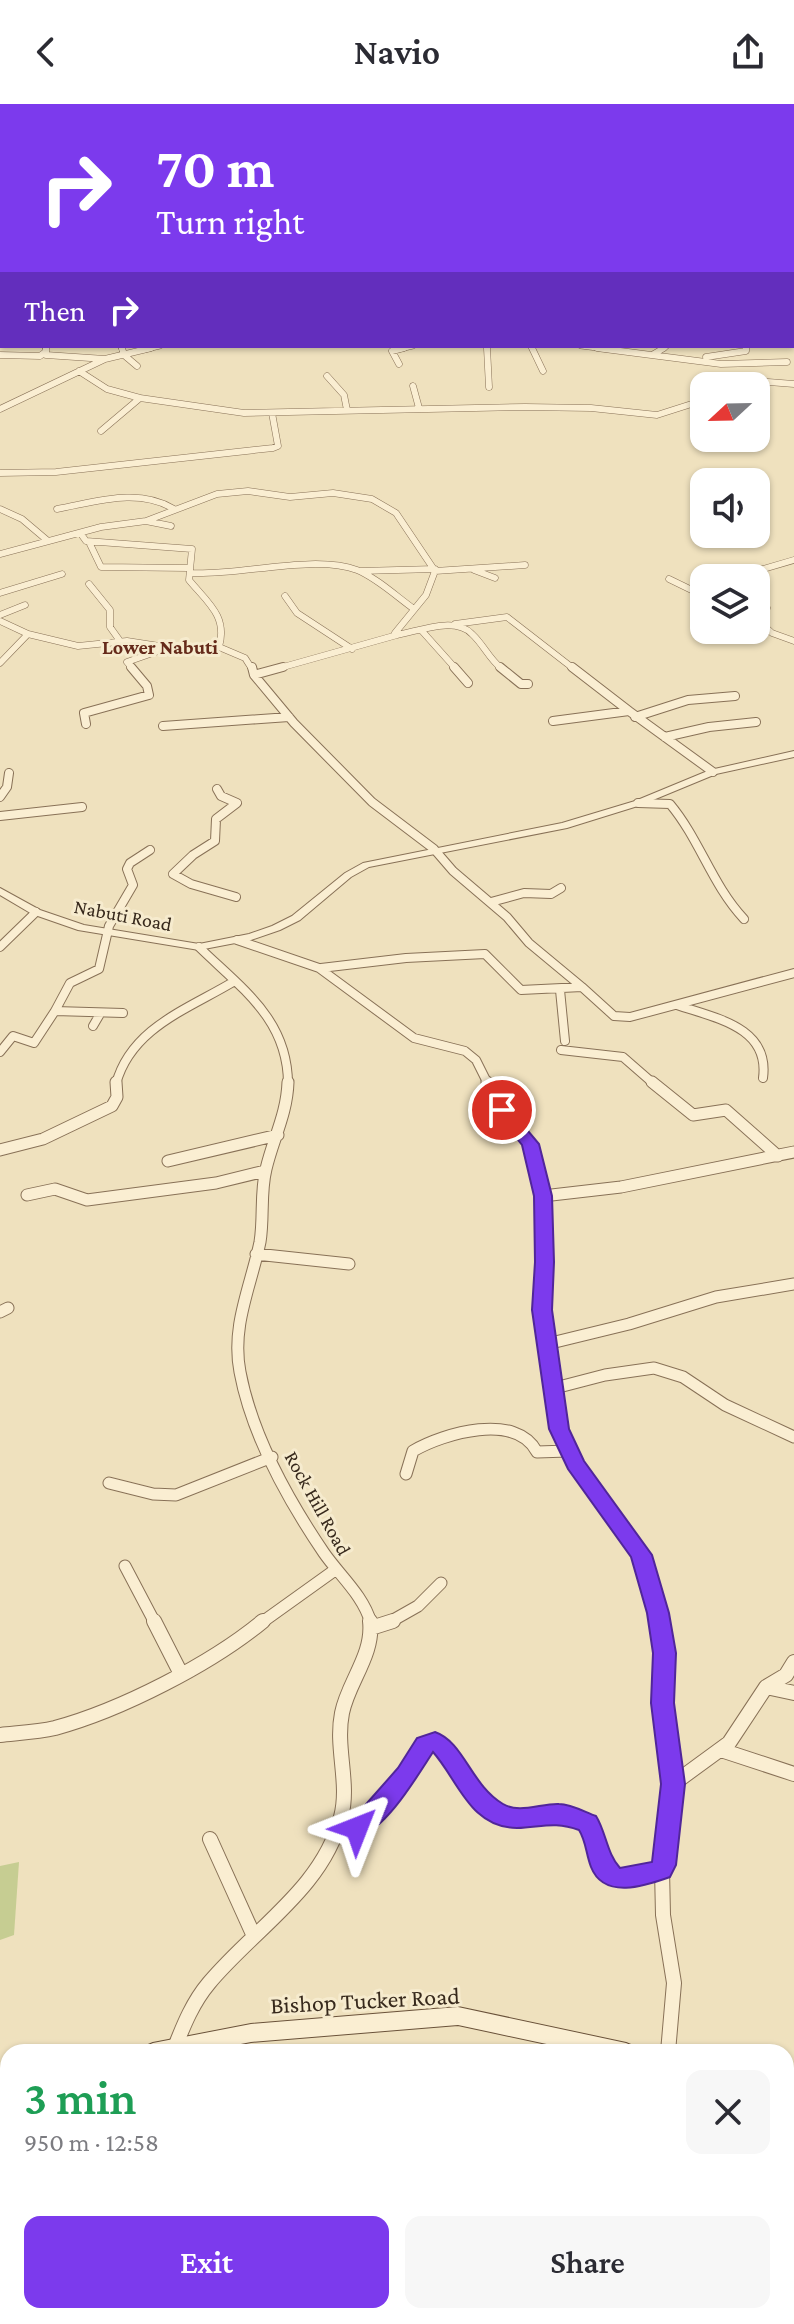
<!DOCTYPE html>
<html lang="en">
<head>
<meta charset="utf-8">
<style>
  :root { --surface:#fff; --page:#f7f7f7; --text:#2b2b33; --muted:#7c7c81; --accent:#7c3aed }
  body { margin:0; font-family:"Crimson Pro",serif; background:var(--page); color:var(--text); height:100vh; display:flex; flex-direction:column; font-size:30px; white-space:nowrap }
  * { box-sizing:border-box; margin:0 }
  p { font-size:26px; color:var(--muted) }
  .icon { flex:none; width:44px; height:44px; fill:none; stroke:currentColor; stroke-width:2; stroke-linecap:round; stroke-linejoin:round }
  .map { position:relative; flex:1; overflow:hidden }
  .drawer { position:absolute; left:0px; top:1940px; width:794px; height:280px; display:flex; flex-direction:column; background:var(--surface); border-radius:24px 24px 0 0; box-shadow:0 2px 6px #0004 }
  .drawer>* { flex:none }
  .hud { position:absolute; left:0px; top:0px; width:794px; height:244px; box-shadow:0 2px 6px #0004; background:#7c3aed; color:#fff; overflow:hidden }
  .needle { width:52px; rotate:248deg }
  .fabs { position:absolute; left:690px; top:268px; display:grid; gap:16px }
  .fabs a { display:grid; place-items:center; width:80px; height:80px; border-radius:16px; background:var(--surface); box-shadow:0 2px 6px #0004; font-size:40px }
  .pin { position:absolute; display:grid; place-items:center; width:68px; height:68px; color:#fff; margin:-34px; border:4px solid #fff; border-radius:50%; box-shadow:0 2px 8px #0007 }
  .me { position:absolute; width:88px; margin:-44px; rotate:45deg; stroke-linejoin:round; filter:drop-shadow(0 0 6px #0008) }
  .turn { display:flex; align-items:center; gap:28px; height:168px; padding:0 24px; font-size:36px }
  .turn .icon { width:104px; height:104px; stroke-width:2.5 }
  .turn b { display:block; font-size:56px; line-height:68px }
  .then { display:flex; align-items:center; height:76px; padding:0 24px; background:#0003; gap:16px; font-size:30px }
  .round { display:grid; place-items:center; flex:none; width:84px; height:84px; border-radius:16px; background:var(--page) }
  .summary { display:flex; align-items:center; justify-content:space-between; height:136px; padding:0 24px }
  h1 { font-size:48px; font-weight:600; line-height:60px; color:#1e9e55 }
  .cta { display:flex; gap:16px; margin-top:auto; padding:16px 24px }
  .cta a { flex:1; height:92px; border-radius:16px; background:var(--accent); color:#fff; font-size:32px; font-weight:600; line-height:92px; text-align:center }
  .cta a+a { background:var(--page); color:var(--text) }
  header { display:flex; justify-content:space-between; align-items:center; height:104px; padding:0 24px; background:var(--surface); font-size:36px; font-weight:600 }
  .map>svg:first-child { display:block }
  .green { fill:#c6cd92 }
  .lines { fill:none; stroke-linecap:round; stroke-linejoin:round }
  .minor-far4-casing { stroke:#887157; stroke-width:6 }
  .minor-far3-casing { stroke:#887157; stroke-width:7 }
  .minor-far2-casing { stroke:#887157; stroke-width:10 }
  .minor-far1-casing { stroke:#887157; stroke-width:13 }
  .minor-casing { stroke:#887157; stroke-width:16 }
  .tertiary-casing { stroke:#887157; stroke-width:2 }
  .secondary-casing { stroke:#6a523a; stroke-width:2 }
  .minor-far4 { stroke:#faeed2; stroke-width:5 }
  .minor-far3 { stroke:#faeed2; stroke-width:6 }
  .minor-far2 { stroke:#faeed2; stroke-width:8 }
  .minor-far1 { stroke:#faeed2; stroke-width:11 }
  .minor { stroke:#faeed2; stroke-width:14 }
  .tertiary { fill:#faeed2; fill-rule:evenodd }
  .secondary { fill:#faeed2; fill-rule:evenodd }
  .route { fill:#7c3aed; stroke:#51269a; stroke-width:2 }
  .labels { text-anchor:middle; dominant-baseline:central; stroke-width:6; stroke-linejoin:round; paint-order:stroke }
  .far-quarter-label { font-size:20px; font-weight:bold; fill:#652a1a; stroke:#f6ebce }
  .street-label { font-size:20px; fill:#37291c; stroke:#f6ebce }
  .near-street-label { font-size:24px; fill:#37291c; stroke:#f6ebce }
</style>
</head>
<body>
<header><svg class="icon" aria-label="back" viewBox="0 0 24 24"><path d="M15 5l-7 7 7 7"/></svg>Navio<svg class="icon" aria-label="share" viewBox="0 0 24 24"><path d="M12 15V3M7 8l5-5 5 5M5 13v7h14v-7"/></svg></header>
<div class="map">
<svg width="794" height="2220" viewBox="0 0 794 2220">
  <rect width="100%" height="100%" fill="#efe1be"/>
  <path class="green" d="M19,1758l-5,73 -14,5v-74z"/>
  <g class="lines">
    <g class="minor-far4-casing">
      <path id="minor-far4" d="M789,0l5,3
        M595,2l3,-2
        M121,242l1,4
        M487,242v4
        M531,242l2,4
        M581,242l32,4
        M746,242v4
        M45,246l2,-4
        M143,246l17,-4
        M396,246l17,-4
        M660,246l7,-4"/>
    </g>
    <g class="minor-far3-casing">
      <path id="minor-far3" d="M46,244v7l59,4
        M122,244l2,7 13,11
        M487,244l2,39
        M532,244l11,23
        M597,244l124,16 66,-2
        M0,251l40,1 4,-3
        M652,251l12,-7
        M706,253l40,-6v-3
        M399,260l-7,-13 12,-3
        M79,267l28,18 33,9 104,15 281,-6 66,1 66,7 47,-15
        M327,272l17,19 3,15
        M731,275l63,5
        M413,282l6,22
        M0,305l105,-50 46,-11
        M101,327l39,-33
        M0,369l56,-1 217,-24 5,-2 -6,-33
        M0,405l22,10 26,22
        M57,405c39,-7 81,-22 117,0
        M146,417l25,5
        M81,430l5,7 106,8 -3,31c18,22 39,36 30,67
        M89,438l12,25 87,1
        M0,450l101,-27 45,-6 71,-27 31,-3 42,6 43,-4 39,6 24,14 39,58 -9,24 -31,38 2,2 -121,34
        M474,466l21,8
        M360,467l75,-2
        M435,467l90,-6
        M190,469c48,3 124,-19 167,-3 20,8 40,27 57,39
        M732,474l62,-18
        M669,475l35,17
        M89,480l21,26v17l10,14
        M0,489l62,-19
        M285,492l12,17 55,36
        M756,497l11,7 -5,16 10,9 22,8
        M0,511l25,-10
        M0,517l28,13 50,12 49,-5 45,7 47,-1 26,11 7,11
        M455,520l52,-7 67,52
        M422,527l34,38
        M397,531c22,-4 58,-19 75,-1 12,11 17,25 30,35
        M0,559l28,-29
        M133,565l-6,-7 40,-14"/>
    </g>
    <g class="minor-far2-casing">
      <path id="minor-far2" d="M252,563l2,8 40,48 78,79 62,47 19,22 54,46 22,26 53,44
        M454,563l14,16
        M500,563l21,17h7
        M572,563l57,44
        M254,571l29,-8
        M635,613l53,-17 47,-4
        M553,617l76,-10 84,61
        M86,620l-2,-11 65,-18 -2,-9 -16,-19
        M163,622l126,-9
        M665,633l44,-10 47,-5
        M217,685l4,7 16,7 -21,16 -1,22 -22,14 -20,19 18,10 45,13
        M0,693l7,-10 2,-14
        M638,699l32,1c30,36 42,81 74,115
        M0,712l82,-9
        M491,798l33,-9 27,1 10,-6
        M237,836l82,28 95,70 51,13 11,9 12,24
        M0,843l36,-35
        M199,843c42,41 89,72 89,137
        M321,864l85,-10 79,-4 36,36 61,-3 32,29 16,1 164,-44
        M560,886l5,51
        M677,901c38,13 93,22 86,73
        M123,909l-68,-2 15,-28 29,-14 10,-43 24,-41 -6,-16 3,-6 20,-13
        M93,922l7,-12
        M561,946l62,7 31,27
        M0,948l13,-16 21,7 21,-32
        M116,980c15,-56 72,-75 117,-102"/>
    </g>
    <g class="minor-far1-casing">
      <path id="minor-far1" d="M288,978c-1,32 -15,57 -22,87 -6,24 -2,49 -6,73 -9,44 -29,84 -20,130 12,64 48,128 84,181 16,23 39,42 47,70
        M487,978l15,28 28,34 13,52 2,66 -3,48 17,119 16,35 66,91 9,23 8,45
        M652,978l41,33 33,-5 52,46
        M0,1046l43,-11 69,-33 5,-9 -1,-15
        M168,1057l110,-26
        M27,1091l28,-6 32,11 129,-17 49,-12
        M543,1092l78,-9 173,-35
        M256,1150l93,10
        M0,1208l8,-4
        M547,1240l82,-20 87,-27 78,-13
        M555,1284l50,-13 49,-7 29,9 42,28 69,32
        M406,1370l7,-23c31,-18 103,-39 124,1l31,-1
        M109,1379l44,11 23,1 96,-38
        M125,1462l30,57
        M261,1519l74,-53
        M388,1519l30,-17 23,-23"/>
    </g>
    <g class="minor-casing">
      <path id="minor" d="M154,1517l26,51
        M658,1517l6,32 -1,50 10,81 -11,86 1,45 11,68 -6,69
        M371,1524l22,-7
        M766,1583l28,6
        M0,1631c18,-2 38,-3 55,-7 66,-18 156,-64 208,-107
        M721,1646l73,24
        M673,1680l56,-41 37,-56 20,-12 8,-13
        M336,1730c29,-12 47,-31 65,-56 10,-14 19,-29 34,-37 27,20 33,59 65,73 27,12 59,-10 85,8 19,14 12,42 33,57l44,-9
        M210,1735l43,95
        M175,1943c9,-23 18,-45 34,-64 45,-54 114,-95 132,-166 9,-34 -6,-69 1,-104 6,-31 32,-58 28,-92
        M0,2042l8,6
        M786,2179l8,-6
        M22,2212l5,8
        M630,2212l6,8
        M584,2220l8,-8
        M725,2220l12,-8"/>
    </g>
    <g class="tertiary-casing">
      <path id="tertiary" d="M792,180l2,1v4l-2,-1z
        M794,647v6l-78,17 -75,31 -74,23 -198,39 -18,10 -51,43 -20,10 -29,10 -52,10 -121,-20 -46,-16 -32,-19v-7l40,22 44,15 115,19 50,-10 23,-8 20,-10 53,-43 18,-10 199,-40 73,-22 75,-31z"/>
    </g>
    <g class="secondary-casing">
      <path id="secondary" d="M792,100h2l-2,5z
        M0,118h2l-2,5z
        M458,1903l168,36 7,3 3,6h-52l-126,-27 -207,17 -51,10h-57l3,-6 7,-3 98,-19z
        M8,1974v18l-8,2v-18z
        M786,2035l8,4v23l-8,-4z"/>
    </g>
    <use href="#minor-far4" class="minor-far4"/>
    <use href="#minor-far3" class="minor-far3"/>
    <use href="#minor-far2" class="minor-far2"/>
    <use href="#minor-far1" class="minor-far1"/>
    <use href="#minor" class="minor"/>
    <use href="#tertiary" class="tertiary"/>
    <use href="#secondary" class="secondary"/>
  </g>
  <path class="route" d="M502,1001l6,2 31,37 13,52 2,66 -2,48 17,119 15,32 68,94 17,58 7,40 -2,50 11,81 -9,81 -6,12c-25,9 -66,23 -79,-10 -5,-13 -5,-26 -12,-37 -24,-9 -37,-3 -62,-2 -47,0 -59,-48 -84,-76 -17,26 -46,76 -76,86l-8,-3 -4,-7 53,-60 19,-30 18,-6c29,10 36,53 68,72 16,10 39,-1 56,0 12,0 26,8 37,12 10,16 11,38 24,52l32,-6 9,-78 -10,-81 2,-50 -6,-40 -16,-56 -63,-88 -19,-40 -17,-119 3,-48 -1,-66 -12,-51 -28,-35z"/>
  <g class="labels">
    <g class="far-quarter-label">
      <text x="160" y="543">Lower Nabuti</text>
    </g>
    <g class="street-label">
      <text transform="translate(123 811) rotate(11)">Nabuti Road</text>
      <text transform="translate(318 1399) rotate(61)">Rock Hill Road</text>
    </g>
    <g class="near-street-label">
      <text transform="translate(365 1896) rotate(-3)">Bishop Tucker Road</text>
    </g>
  </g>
</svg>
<div class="fabs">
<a><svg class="needle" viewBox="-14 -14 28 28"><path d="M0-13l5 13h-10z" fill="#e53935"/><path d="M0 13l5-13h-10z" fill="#7c7c81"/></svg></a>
<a><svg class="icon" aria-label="sound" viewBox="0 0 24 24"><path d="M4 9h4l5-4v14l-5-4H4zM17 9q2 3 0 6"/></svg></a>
<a><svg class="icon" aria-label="layers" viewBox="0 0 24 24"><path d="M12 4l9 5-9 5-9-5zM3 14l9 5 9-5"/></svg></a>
</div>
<div class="pin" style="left:502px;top:1006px;background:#d93025"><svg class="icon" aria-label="arrive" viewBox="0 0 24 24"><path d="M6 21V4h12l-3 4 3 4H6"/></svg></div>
<svg class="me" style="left:357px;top:1724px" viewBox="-20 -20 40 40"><path d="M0-17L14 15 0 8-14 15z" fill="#7c3aed" stroke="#fff" stroke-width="4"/></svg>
<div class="hud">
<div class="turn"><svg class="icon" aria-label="right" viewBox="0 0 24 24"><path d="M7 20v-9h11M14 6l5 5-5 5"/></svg><div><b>70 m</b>Turn right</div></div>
<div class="then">Then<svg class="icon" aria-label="right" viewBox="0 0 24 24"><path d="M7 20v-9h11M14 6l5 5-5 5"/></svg></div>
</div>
<section class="drawer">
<div class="summary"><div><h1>3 min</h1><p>950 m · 12:58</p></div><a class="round"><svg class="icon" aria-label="close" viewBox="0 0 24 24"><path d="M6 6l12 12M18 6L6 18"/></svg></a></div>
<div class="cta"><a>Exit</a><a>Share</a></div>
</section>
</div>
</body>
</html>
